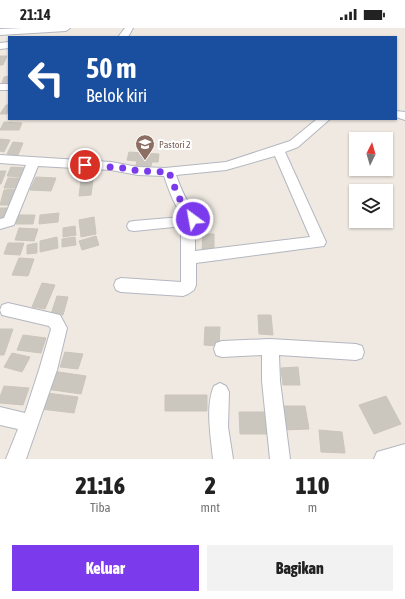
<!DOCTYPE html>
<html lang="id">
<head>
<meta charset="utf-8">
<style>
  :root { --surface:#fff; --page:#f2f2f2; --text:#222; --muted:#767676; --accent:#7c3aed }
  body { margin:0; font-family:"Asap Condensed",sans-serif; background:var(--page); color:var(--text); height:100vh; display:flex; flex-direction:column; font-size:15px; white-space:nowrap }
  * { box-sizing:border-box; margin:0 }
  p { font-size:13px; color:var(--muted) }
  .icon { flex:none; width:22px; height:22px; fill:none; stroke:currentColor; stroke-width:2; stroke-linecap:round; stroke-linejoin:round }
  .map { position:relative; height:431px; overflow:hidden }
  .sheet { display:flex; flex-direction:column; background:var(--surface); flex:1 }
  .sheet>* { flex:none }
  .top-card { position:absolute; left:8px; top:8px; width:389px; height:84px; border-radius:0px; box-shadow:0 1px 3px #0004; background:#1a4fa0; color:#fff; overflow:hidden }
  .needle { width:26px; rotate:5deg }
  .fabs { position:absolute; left:349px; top:104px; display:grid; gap:8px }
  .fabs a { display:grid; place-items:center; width:44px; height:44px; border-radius:0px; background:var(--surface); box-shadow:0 1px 3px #0004; font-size:20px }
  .pin { position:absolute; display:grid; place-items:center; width:34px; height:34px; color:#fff; margin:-17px; border:2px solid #fff; border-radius:50%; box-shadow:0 1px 4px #0007 }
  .me { position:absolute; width:44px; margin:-22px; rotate:328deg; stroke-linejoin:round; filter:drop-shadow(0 0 3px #0008) }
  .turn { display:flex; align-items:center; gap:14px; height:84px; padding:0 12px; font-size:18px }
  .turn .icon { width:52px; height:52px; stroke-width:2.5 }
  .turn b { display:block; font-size:28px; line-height:34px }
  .eta { display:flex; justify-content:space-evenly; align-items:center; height:68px; text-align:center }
  .eta b { font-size:24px; font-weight:800; line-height:28px }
  .cta { display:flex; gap:8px; margin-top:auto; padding:8px 12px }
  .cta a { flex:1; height:46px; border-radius:0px; background:var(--accent); color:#fff; font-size:16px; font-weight:800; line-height:46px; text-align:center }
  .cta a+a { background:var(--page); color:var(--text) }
  .status { display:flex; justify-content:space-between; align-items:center; height:28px; padding:0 20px; background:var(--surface); direction:ltr }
  .status svg { height:11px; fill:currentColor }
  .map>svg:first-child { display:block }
  .building { fill:#cbc7bf; stroke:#cbc5ba }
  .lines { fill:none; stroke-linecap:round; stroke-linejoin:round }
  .minor-casing { stroke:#b4b7c1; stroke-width:2 }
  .minor { fill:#fff; fill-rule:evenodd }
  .route { stroke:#7c3aed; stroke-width:7; stroke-dasharray:0 12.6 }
  .labels { text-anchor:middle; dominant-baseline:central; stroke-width:4; stroke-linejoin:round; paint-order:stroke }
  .education-label { font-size:10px; fill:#785e54; stroke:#fff; text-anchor:start }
</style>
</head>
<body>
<div class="status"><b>21:14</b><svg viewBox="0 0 49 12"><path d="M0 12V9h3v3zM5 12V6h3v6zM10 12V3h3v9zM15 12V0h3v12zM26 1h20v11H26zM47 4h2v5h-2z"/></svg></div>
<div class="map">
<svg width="405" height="431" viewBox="0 0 405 431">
  <rect width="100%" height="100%" fill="#efe9e1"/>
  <path class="building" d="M0,28h7l-4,9h-3z
    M9,48v10h-8l3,-9z
    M6,77h3l-2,9h-7z
    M4,94l18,1 -3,7h-19z
    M0,111l10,1 -6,12 -4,-1z
    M13,114l10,1 -5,12 -11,-1z
    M129,124l30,2 -1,8h-6l-2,8 -15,-1 2,-8 -10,-1z
    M11,139l16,1 -3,9 -17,-1z
    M0,143h6l-5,13h-1z
    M36,149l20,1 -5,13 -21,-1z
    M8,150h14l-4,10h-14z
    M81,152h12l-2,15 -12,1z
    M18,161l-3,16h-15l4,-15z
    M0,180h7l-4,13 -3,1z
    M59,185l-1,9 -19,2 1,-9z
    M18,187h17l-2,9h-17z
    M94,189l2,17 -15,3 -2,-17z
    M75,198l1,9 -13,2v-9z
    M19,200l19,1 -4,12 -19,-1z
    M203,206h11v17l-12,-1z
    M96,208l3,9 -17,5 -3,-9z
    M57,209l1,11 -18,4v-11z
    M75,209l1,8 -14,2v-8z
    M8,215h16l-4,12 -16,-1z
    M37,215v10l-10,1v-9z
    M19,230l15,1 -6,17 -16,-1z
    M42,255l13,2 -10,24 -13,-2z
    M57,268l11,1 -5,18 -12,-1z
    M258,287h13l2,20 -14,-1z
    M205,299h15l-1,19 -15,-1z
    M0,301h13l-9,26h-4z
    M23,307l23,3 -5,15 -24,-3z
    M65,324l18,2 -5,15 -18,-2z
    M12,325l18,4 -8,15 -18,-5z
    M298,339l2,18h-17l-2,-17z
    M52,343l34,5 -5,18 -35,-5z
    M4,358l25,2 -6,17 -23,-2v-6z
    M47,365l31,4 -4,16 -33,-4z
    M165,367h42v16h-42z
    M386,368l15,28 -27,10 -15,-29z
    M279,378h26l4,23 -27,1z
    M239,384h31l2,22h-32z
    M319,402l23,2 3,21 -24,-1z"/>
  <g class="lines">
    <g class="minor-casing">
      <path id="minor" d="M22,0h48l-4,3 -66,4v-6z
        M125,0h8l-5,9h-10z
        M9,14v6l-9,1v-6z
        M0,56h9v6h-9z
        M396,83l9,1v8l-9,-3z
        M317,91h13l-32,28 -13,5 41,90 -2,4 -128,17v22l-2,5 -6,4 -5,2 -62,-4 -5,-2 -2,-5 2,-5 5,-2 60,4v-50l3,-6 -50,5 -5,-1 -2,-4 2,-4 5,-1 47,-4 5,2c-11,-10 -17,-29 -22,-43l-26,-1 -27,-5 -73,-4 -24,59 -14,4v-10l4,-1 22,-53 -26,-2v-8l111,7 27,5 27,1 61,-6 64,-21zM275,128l35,81 -115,14v-19l5,-16c-3,-4 -7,-6 -9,-10 -7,-9 -11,-20 -15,-31l50,-5z
        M8,275l52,12 7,13 -10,42 -31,89h-20l12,-30 -18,-4v-18l25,6 14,-43 12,-41 -2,-3 -47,-11 -2,-5 2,-5z
        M270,311l86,5 6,2 2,6 -2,6 -6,2 -77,-5 1,26 10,78h-20l-8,-78v-26l-40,2 -6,-2 -2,-6 2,-6 6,-2z
        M220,355l6,3 3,6 -1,35 5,32h-20c-2,-21 -8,-53 1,-73z
        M405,416v15h-31l3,-7z"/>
    </g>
    <use href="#minor" class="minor"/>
  </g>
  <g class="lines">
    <path class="route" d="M85,137l39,3 14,3 31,1c5,13 12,36 23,43l1,4"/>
  </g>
  <defs>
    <g id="school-pin" transform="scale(1)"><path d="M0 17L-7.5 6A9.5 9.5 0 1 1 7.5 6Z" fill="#8d6e63" stroke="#fff"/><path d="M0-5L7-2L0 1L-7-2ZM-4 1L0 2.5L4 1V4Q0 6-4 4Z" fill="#fff"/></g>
  </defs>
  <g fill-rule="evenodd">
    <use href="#school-pin" x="145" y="116"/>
  </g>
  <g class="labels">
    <g class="education-label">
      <text x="159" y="116">Pastori 2</text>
    </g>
  </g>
</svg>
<div class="fabs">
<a><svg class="needle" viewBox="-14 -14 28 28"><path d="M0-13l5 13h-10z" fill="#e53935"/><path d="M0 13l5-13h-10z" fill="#767676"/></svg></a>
<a><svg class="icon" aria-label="layers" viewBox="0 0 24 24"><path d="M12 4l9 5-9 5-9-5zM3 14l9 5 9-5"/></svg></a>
</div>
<div class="pin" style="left:85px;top:137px;background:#d93025"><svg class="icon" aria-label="arrive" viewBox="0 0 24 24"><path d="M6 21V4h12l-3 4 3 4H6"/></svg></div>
<svg class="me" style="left:193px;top:191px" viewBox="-20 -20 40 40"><circle r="17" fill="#7c3aed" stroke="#fff" stroke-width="3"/><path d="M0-11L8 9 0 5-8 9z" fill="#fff"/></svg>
<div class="top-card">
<div class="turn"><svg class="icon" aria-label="left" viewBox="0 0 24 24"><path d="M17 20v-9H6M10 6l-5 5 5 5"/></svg><div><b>50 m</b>Belok kiri</div></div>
</div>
</div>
<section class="sheet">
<div class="eta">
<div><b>21:16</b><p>Tiba</p></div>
<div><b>2</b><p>mnt</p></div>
<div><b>110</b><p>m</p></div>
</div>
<div class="cta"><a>Keluar</a><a>Bagikan</a></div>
</section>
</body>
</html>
